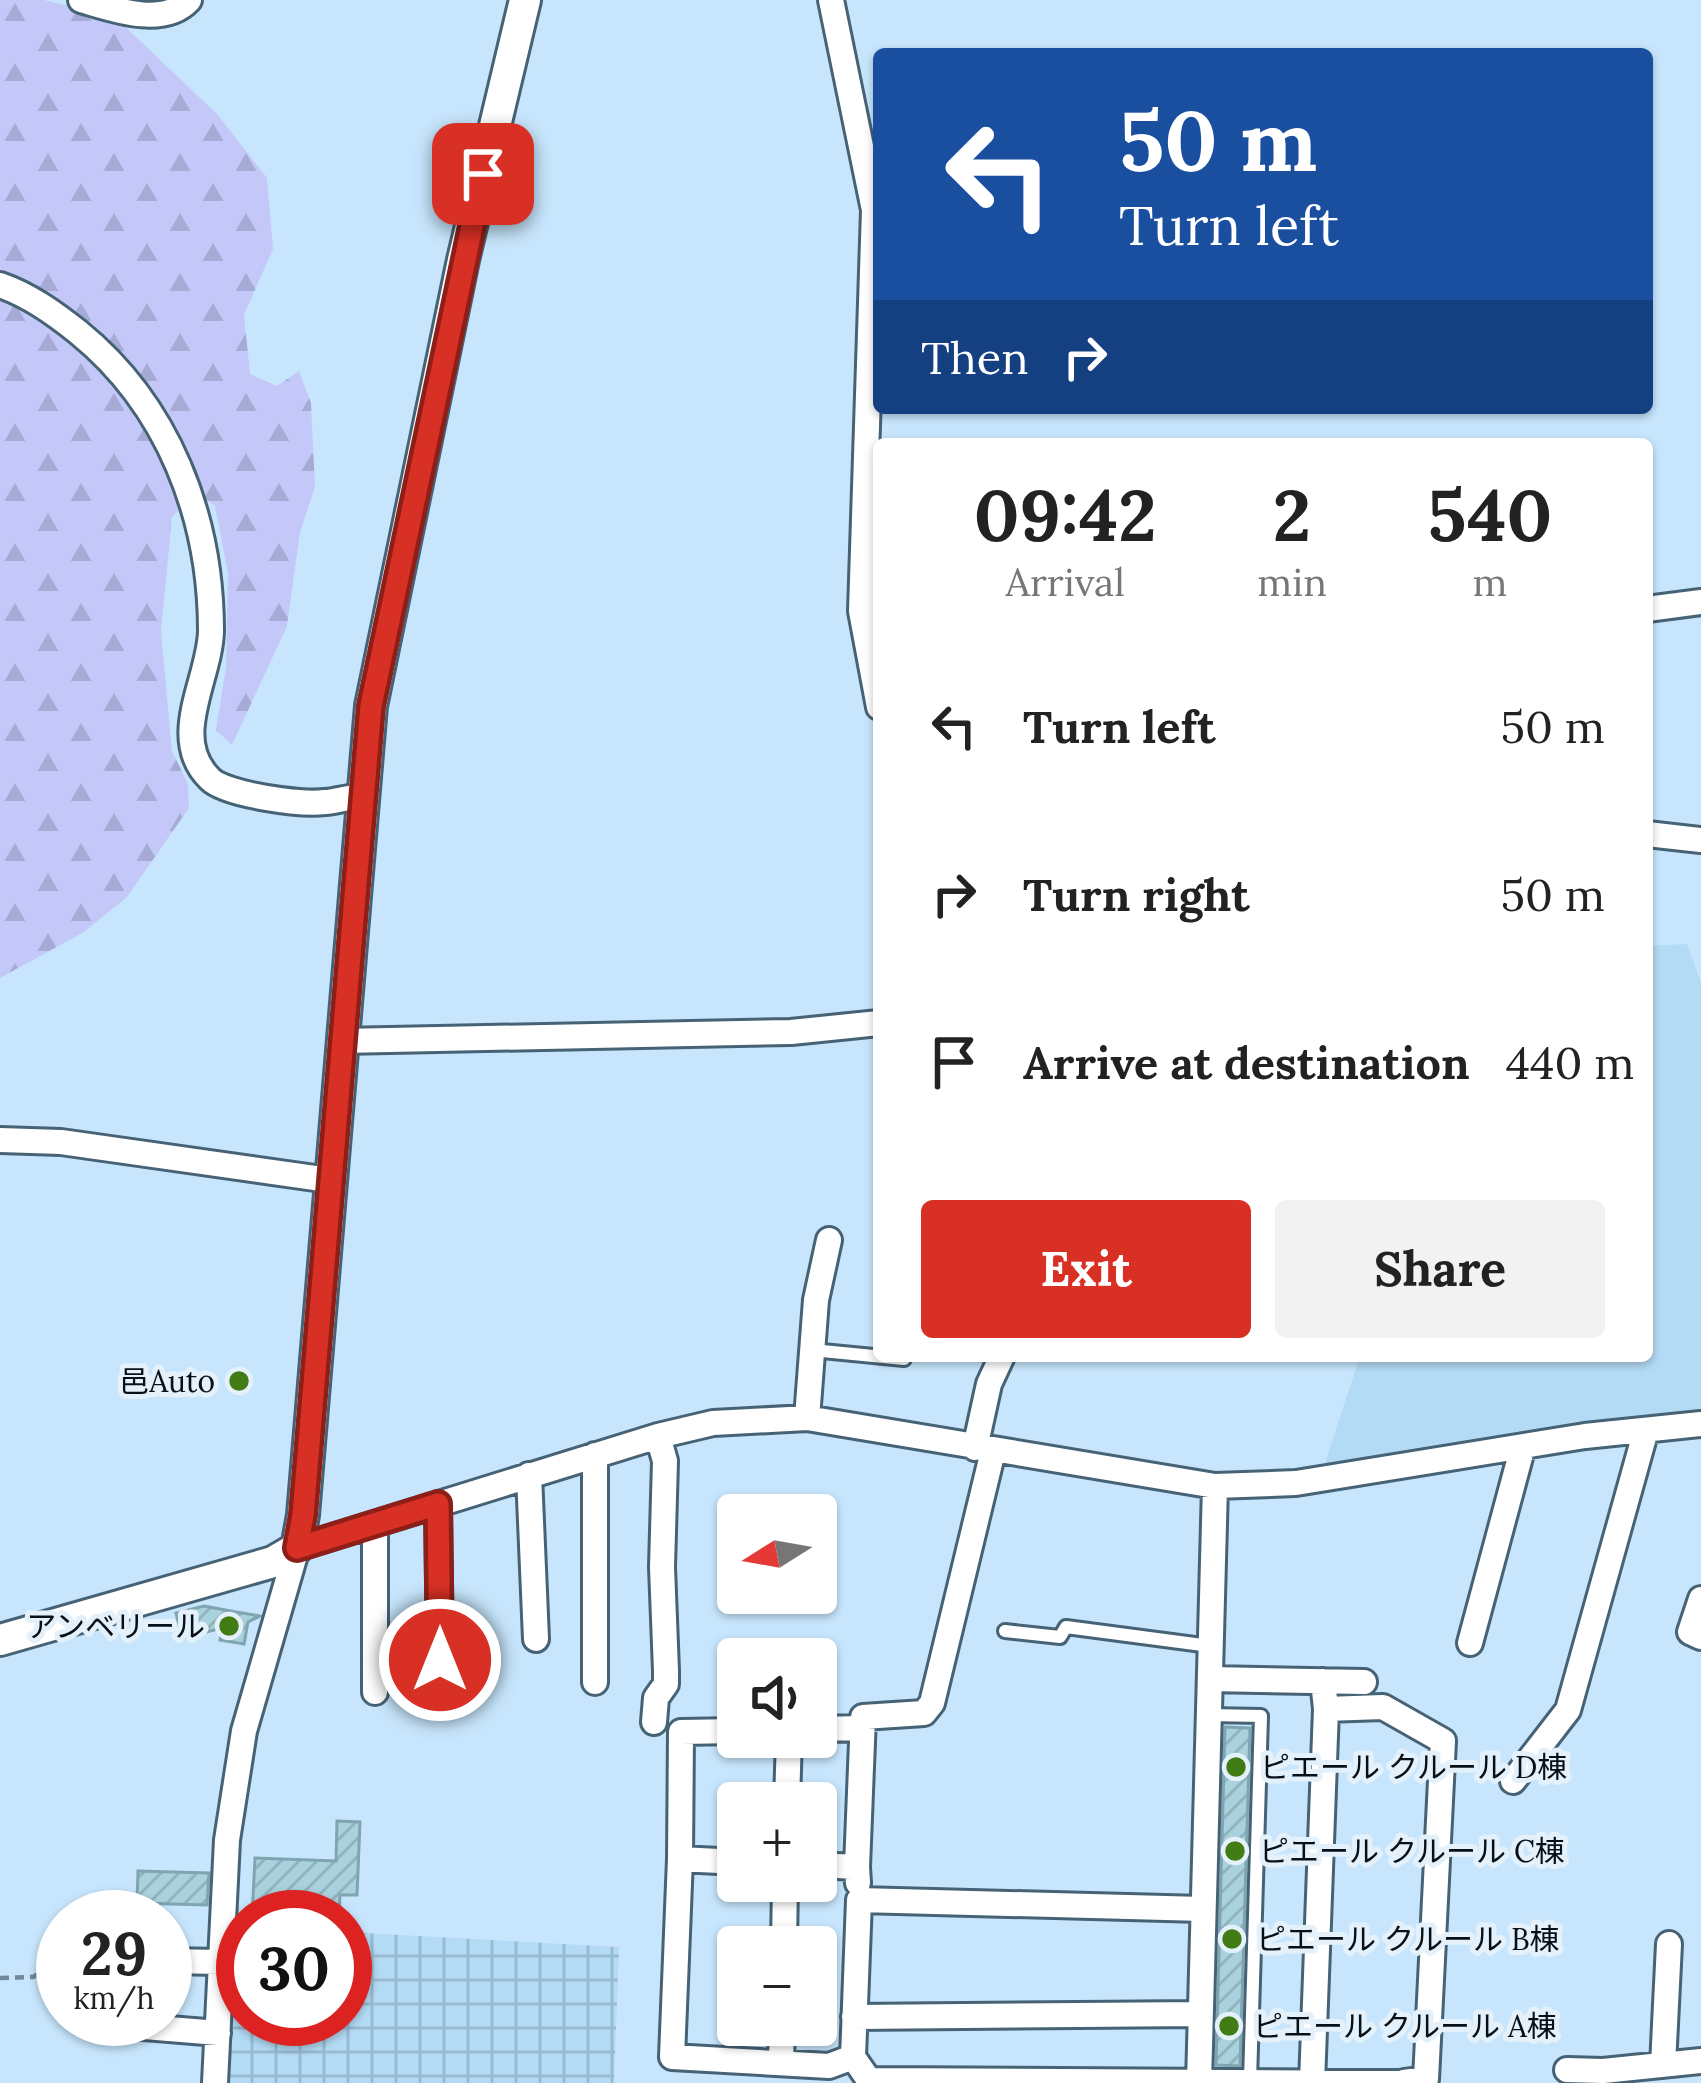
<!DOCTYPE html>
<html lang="en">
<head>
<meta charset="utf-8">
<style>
  :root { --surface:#fff; --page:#f2f2f2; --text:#222; --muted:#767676; --accent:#d93025 }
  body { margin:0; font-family:Lora,"Noto Sans JP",serif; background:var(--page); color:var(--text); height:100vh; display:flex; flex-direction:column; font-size:45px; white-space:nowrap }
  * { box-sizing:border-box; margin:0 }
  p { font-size:39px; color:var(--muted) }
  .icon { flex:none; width:66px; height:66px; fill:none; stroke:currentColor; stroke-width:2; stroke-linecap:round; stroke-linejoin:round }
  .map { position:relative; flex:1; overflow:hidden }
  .side { position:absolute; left:873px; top:438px; width:780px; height:924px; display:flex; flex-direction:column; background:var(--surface); border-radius:12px; box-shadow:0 3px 9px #0004 }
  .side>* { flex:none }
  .banner { position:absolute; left:873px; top:48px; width:780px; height:366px; border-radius:12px; box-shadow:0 3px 9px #0004; background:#1a4fa0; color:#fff; overflow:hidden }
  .needle { width:78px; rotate:259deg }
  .fabs { position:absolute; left:717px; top:1494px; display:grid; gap:24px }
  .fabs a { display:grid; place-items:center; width:120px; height:120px; border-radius:12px; background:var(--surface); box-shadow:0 3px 9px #0004; font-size:60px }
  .speed { position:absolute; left:36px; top:1890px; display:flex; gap:24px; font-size:60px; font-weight:700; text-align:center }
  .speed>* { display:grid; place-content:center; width:156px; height:156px; border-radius:50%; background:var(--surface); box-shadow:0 3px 9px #0004; line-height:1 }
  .speed small { font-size:30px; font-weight:400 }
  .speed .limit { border:18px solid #d22; background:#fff; color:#111 }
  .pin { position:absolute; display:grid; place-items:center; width:102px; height:102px; color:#fff; margin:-51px; border-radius:24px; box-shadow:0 6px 18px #0006 }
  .me { position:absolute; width:132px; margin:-66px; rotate:0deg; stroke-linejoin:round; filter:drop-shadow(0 0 9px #0008) }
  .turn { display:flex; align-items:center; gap:42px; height:252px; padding:0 48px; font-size:54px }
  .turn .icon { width:156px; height:156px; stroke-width:2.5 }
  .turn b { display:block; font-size:84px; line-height:102px }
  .then { display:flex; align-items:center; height:114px; padding:0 48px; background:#0003; gap:24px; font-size:45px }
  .eta { display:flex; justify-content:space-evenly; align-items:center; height:204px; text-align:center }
  .eta b { font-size:72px; font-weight:700; line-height:84px }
  .action { display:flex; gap:24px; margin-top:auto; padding:24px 48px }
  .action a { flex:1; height:138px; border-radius:12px; background:var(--accent); color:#fff; font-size:48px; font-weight:700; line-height:138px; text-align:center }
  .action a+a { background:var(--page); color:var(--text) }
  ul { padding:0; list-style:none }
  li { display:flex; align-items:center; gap:36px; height:168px; padding:0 48px }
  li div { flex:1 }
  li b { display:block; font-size:45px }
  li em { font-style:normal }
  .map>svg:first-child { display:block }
  .built { fill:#b4dbf5 }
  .industrial { fill:url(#industrial-grid) }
  .forest { fill:url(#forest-firs) }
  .building { fill:url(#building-hatch); stroke:#7fa5b0; stroke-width:3 }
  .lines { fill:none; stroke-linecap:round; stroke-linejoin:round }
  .service-casing { stroke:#466275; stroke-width:18 }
  .minor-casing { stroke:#466275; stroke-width:30 }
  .tertiary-casing { stroke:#466275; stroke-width:36 }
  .path { stroke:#728798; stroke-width:4.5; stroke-dasharray:9 6; stroke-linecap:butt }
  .service { stroke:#fff; stroke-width:12 }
  .minor { stroke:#fff; stroke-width:24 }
  .tertiary { stroke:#fff; stroke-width:30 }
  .route-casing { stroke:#8d1f18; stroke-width:30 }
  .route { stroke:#d93025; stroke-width:21 }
  .poi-dot { fill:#427c14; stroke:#e4f1fa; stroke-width:4.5 }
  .labels { text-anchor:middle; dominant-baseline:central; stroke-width:10; stroke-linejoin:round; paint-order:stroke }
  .poi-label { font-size:30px; fill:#061018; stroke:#e4f1fa; text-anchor:start }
</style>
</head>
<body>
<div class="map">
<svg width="1701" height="2083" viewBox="0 0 1701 2083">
  <defs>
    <pattern id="industrial-grid" width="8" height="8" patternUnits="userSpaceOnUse" patternTransform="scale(3)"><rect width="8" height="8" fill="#b4dbf5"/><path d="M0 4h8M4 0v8" fill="none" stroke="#99bbd1"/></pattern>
    <pattern id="forest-firs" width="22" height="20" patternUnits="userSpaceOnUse" patternTransform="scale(3)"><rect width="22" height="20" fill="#c3c8f9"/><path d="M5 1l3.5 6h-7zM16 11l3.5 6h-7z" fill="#a6abd5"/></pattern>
    <pattern id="building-hatch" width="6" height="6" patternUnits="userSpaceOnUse" patternTransform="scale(3)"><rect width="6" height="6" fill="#aad2de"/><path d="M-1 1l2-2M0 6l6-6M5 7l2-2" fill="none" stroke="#91b3be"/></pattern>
  </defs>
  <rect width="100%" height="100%" fill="#c7e6fd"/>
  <path class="built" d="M1687,944l14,38v429l-376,52 35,-107h287v-410z"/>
  <path class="industrial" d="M234,1925l9,1v93h102v-87l274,15 -5,136h-385z"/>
  <path class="forest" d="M0,0h44l71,17 102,97 50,64 6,71 -29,66 6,59 27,12 22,-15 12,32 4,84 -15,45 -13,94 -55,119 -16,-15 10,-63 2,-94 -13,-67 -18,-13 -25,24 -11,114 11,120 16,33 1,24 -62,89 -43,35 -84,46z"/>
  <path class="building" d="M204,1606l32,6 24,4 -12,6 -4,22 -24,-4 2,-12 -40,10 -6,-25z
    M1225,1727l25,1 -10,338 -24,-1z
    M337,1821l23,1 -3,73h-17l-1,22h-87l3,-59 81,3z
    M138,1871l71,2 -2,32 -70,-2z"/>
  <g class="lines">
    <g class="service-casing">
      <path id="service" d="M812,1350l92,9
        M1005,1631l55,6 6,-10 144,19
        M1210,1715l51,1 -11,364"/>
    </g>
    <g class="minor-casing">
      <path id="minor" d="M81,0c31,9 82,28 108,0
        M831,0l43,210 -13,401 18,96
        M0,285c29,10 54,28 78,47 90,73 133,184 133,299 -1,48 -43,107 -1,148 16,16 91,26 115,23 12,-1 23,-5 36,-5
        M1647,609l54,-7
        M1647,834l54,6
        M341,1041l450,-9 88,-9
        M0,1140l61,2 268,38
        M807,1418l9,-118 13,-60
        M975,1448l14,-64 13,-28
        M595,1455v227
        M529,1475l7,164
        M438,1504l2,156
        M1701,1599l-11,33 11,5
        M1470,1643l53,-197
        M1210,1679l154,3
        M375,1692v-168
        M1326,1709l57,-2 60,34 -17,338 -22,3
        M654,1722l2,-24 10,-14v-13l-4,-104 3,-106 -7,-25
        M816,1729l46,-1
        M1513,1781l55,-71 78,-280
        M787,1803l2,-66
        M680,1859l1,-127 57,-1
        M738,1862l-58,-3 -8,198 157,9 24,-9
        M816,1865l41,2 1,16
        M857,1867l6,-150 61,-4 8,-10 61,-252
        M784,1947l1,-66
        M165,1961l56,1
        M854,2017l346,-3
        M132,2026l86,7
        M781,2063l1,-38
        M1663,2065l6,-121
        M1567,2070l36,1 98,-10
        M870,2080l534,3
        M215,2083l12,-243 17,-109 53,-183 361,-112 55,-13 94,-5 408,68 81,-3 289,-47 116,-12
        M871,2083l-18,-26 6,-157 344,9
        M1199,2083l16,-597
        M1312,2083l14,-374 -3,-28"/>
    </g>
    <g class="tertiary-casing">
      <path id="tertiary" d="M0,1640l273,-78 24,-14 6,-33 68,-809 92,-446 62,-260"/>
    </g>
    <path class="path" d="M0,1978l33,-1 30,-19"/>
    <use href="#service" class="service"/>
    <use href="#minor" class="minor"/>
    <use href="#tertiary" class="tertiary"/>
  </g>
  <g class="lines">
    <g class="route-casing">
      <path id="route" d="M440,1660l-2,-156 -141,44 6,-33 68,-809 112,-532"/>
    </g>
    <use href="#route" class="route"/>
  </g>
  <g class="poi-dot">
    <circle cx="239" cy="1381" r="12"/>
    <circle cx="229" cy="1626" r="12"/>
    <circle cx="1236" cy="1767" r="12"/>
    <circle cx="1235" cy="1851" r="12"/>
    <circle cx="1232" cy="1939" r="12"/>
    <circle cx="1229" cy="2026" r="12"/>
  </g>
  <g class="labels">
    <g class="poi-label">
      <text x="215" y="1381" text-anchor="end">邑Auto</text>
      <text x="205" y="1626" text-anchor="end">アンベリール</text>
      <text x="1260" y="1767">ピエール クルール D棟</text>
      <text x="1259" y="1851">ピエール クルール C棟</text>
      <text x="1256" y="1939">ピエール クルール B棟</text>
      <text x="1253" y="2026">ピエール クルール A棟</text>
    </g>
  </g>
</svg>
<div class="fabs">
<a><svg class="needle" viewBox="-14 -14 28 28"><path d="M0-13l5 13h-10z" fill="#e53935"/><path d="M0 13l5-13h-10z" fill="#767676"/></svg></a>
<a><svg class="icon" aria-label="sound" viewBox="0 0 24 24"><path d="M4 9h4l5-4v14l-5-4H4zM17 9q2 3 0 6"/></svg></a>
<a>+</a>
<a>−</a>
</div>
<div class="speed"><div>29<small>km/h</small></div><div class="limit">30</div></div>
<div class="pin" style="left:483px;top:174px;background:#d93025"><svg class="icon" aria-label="arrive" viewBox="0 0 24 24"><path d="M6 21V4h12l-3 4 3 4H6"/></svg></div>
<svg class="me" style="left:440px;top:1660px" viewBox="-20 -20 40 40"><circle r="17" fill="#d93025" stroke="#fff" stroke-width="3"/><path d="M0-11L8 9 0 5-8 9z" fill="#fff"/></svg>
<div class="banner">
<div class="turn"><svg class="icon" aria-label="left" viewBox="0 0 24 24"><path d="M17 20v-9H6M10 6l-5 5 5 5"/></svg><div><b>50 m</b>Turn left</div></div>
<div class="then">Then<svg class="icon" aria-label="right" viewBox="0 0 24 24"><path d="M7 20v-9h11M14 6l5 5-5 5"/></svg></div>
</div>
<section class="side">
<div class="eta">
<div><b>09:42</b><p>Arrival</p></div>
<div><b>2</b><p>min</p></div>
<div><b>540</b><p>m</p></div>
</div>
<ul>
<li><svg class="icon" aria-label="left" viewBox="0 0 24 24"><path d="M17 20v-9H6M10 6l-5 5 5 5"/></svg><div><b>Turn left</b></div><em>50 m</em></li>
<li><svg class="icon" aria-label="right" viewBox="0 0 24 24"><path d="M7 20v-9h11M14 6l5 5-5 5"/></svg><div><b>Turn right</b></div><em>50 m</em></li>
<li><svg class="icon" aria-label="arrive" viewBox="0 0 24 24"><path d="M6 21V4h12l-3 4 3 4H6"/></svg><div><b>Arrive at destination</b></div><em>440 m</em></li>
</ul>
<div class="action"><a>Exit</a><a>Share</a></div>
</section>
</div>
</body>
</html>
